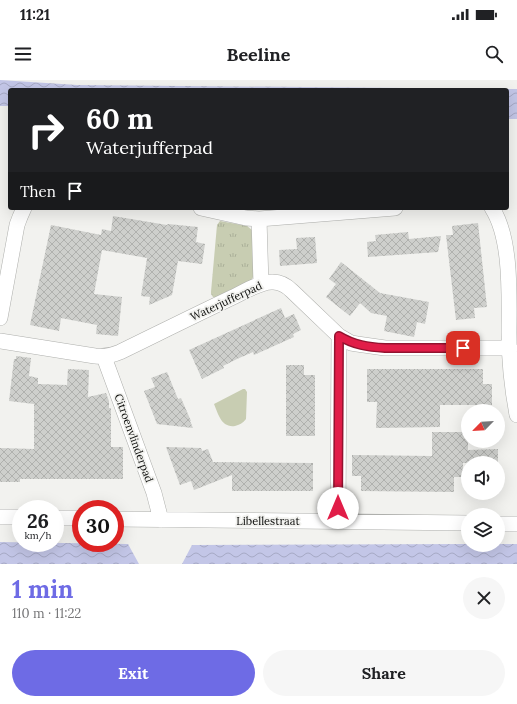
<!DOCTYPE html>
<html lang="en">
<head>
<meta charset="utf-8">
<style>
  :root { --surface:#fff; --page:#f6f6f6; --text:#202124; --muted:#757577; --accent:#6e6be5 }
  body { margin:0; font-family:Lora,serif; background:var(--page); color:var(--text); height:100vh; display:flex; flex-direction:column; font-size:15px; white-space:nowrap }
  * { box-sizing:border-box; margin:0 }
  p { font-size:13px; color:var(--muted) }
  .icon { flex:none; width:22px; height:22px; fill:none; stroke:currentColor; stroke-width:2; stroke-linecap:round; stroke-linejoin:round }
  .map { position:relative; height:484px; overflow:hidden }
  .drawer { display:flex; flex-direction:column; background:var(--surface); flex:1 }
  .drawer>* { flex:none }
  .top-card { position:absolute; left:8px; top:8px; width:501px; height:122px; border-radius:4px; box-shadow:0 4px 16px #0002; background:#202124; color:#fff; overflow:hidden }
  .needle { width:26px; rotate:246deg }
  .tools { position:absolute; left:461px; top:324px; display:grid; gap:8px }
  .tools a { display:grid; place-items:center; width:44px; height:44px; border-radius:50%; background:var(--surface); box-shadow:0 4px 16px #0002; font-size:20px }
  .speed { position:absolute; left:12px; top:420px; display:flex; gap:8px; font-size:20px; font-weight:700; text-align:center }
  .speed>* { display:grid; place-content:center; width:52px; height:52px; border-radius:50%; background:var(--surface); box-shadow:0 4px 16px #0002; line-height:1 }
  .speed small { font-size:10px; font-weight:400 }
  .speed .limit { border:6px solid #d22; background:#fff; color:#111 }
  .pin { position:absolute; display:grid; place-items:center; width:34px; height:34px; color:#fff; margin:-17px; border-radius:8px; box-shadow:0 2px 6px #0006 }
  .me { position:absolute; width:44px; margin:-22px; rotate:0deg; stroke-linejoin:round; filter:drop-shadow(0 0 3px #0008) }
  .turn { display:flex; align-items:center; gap:14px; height:84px; padding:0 12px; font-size:18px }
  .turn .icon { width:52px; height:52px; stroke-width:2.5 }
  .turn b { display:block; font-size:28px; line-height:34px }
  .then { display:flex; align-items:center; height:38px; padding:0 12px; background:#0003; gap:8px; font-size:15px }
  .round { display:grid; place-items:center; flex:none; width:42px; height:42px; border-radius:21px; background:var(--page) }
  .head { display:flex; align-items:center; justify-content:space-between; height:68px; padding:0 12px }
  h1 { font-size:24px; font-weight:700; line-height:30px; color:var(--accent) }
  .button { display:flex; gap:8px; margin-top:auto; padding:8px 12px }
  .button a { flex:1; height:46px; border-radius:24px; background:var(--accent); color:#fff; font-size:16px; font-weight:700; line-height:46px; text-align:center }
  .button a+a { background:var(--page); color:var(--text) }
  .status { display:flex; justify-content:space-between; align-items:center; height:28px; padding:0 20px; background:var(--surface); direction:ltr }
  .status svg { height:11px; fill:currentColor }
  header { display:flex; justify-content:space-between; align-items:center; height:52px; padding:0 12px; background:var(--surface); font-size:18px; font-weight:700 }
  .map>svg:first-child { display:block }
  .park { fill:url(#park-tufts) }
  .garden { fill:#c8cdb2 }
  .water { fill:url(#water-waves) }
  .building { fill:url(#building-cross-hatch) }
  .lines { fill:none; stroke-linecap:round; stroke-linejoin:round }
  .street-casing { stroke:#aeafac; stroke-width:16 }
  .street { stroke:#fff; stroke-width:15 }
  .route-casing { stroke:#92132f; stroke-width:10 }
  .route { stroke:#e11d48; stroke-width:7 }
  .labels { text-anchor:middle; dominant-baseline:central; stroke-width:3.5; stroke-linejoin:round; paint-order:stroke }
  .street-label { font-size:11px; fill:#0b0c0a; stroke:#f2f2ef }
</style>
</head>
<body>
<div class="status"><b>11:21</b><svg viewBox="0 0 49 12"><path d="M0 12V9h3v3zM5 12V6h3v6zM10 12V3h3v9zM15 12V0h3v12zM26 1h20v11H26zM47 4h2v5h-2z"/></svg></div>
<header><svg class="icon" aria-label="menu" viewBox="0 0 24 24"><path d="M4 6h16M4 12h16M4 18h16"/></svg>Beeline<svg class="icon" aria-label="search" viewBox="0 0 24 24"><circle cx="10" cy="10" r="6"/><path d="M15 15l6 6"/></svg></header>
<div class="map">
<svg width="517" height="484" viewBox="0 0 517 484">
  <defs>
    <pattern id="park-tufts" width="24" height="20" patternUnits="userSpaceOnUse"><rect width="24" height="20" fill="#c8cdb2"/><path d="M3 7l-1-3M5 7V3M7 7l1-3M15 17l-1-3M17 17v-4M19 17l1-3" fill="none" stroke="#aaaf98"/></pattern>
    <pattern id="water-waves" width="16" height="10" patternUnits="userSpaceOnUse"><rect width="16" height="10" fill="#c3c6e7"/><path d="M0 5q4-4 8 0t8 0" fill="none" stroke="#a6a9c5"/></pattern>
    <pattern id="building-cross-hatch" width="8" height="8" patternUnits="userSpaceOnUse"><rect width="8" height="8" fill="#cecfcc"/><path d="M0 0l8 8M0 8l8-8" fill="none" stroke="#b0b1ae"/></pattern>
  </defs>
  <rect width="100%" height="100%" fill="#f2f2ef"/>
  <path class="park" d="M220,141l27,5 5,4 2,46 -3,4 -35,17h-3l-2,-3v-2l6,-67z"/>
  <path class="garden" d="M243,309h2l2,3 -1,27c-3,4 -7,6 -11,7 -14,2 -17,-13 -21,-22z"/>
  <path class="water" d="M0,0l77,5 440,4v30h-10v-29h-497v16h-10z
    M0,462l128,2 11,20h-139z
    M468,464l30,1v-1h19v20h-335l10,-19z"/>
  <path class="building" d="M113,136l54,9 1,-1 30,3 -2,15 9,2 -3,20 -24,-3 -6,34 -23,10 1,-8 -9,-1 6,-38 -45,-8 -8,44 28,3 -4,39 -22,-2 1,-9 -36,-7 -2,13 -29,-6 21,-100 50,10 1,-6 9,2z
    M478,143l9,84 -13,1 1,10 -19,2 -10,-85h7l-1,-9z
    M408,152l1,7 32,-3 -3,16 -70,5 -1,-15 9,-1 -1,-6z
    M315,157l2,26 -37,3 -1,-16 18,-1 -1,-11z
    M341,182l39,31 49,9 -4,22 -8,-2 -3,15 -30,-6 3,-15 -16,-3 -11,-10 -10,13 -24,-19 10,-13 -7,-5z
    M281,228l4,10 9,-4 7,16 -8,4 1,3 -40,18 -1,-3 -16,7 -14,7 1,2 -22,11 -13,-29z
    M16,276l15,2 -2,18 9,2v6l29,1 1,-16 21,1 -1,27 18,-4 3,8v7h2v39h12v32h-103v3h-20v-34l34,1v-45l-25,-3 5,-42h2z
    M286,285h18v10h11v61h-29z
    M367,289h116v15h9v21h-52v22l-64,1 1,-26h-10z
    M167,292l11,27 3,-1 10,23h-1l3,7 -36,-4 -13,-33 11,-4 -4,-9z
    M432,352h36v18l30,-1v14h-35v14h-9v15l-93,-1v-15h-9v-21l80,1z
    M166,367l35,1 1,3 6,-2 5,13 100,1v28h-81v-16l-38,15 -3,-9 -11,4z"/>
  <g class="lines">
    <g class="street-casing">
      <path id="street" d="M201,128l45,10 13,1 136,-11
        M492,128c20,31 17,89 17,125 0,28 3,55 8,82
        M259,139l2,65
        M0,238l17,-93 3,-8 4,-9
        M0,261l95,15c9,1 16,0 25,-4 37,-18 73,-36 111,-54 11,-5 30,-17 42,-16 8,0 14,4 19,9l47,45 12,7 6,1 28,4h125
        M104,277l50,136 7,27
        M0,437h21
        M55,438h26
        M115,439l353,4
        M338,441l1,-185
        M498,444h19"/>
    </g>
    <use href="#street" class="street"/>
  </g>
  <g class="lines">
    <g class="route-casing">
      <path id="route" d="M338,428l1,-172c15,9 29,11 46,12h78"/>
    </g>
    <use href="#route" class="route"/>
  </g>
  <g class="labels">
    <g class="street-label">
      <text transform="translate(226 221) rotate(-25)">Waterjufferpad</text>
      <text transform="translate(134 358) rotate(70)">Citroenvlinderpad</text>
      <text x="268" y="441">Libellestraat</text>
    </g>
  </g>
</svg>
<div class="tools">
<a><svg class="needle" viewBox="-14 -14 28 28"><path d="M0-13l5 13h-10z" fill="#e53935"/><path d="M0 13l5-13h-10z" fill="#757577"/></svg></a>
<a><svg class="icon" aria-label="sound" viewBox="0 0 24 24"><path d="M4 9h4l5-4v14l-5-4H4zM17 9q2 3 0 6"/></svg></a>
<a><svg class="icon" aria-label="layers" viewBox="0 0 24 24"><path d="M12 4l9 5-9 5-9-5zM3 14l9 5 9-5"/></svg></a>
</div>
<div class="speed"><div>26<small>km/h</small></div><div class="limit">30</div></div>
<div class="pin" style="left:463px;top:268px;background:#d93025"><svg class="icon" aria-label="arrive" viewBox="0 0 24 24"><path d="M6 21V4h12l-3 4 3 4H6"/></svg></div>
<svg class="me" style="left:338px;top:428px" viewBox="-20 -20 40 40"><circle r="19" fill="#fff"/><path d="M0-13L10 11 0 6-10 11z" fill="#e11d48"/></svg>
<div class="top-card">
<div class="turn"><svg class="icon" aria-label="right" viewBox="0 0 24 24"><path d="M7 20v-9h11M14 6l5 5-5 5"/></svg><div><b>60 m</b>Waterjufferpad</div></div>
<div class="then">Then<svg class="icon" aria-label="arrive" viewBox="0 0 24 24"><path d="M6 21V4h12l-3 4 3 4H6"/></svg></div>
</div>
</div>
<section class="drawer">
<div class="head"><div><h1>1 min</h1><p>110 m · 11:22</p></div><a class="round"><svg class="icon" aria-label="close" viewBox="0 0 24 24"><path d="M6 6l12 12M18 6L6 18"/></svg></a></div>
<div class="button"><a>Exit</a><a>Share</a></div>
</section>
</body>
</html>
